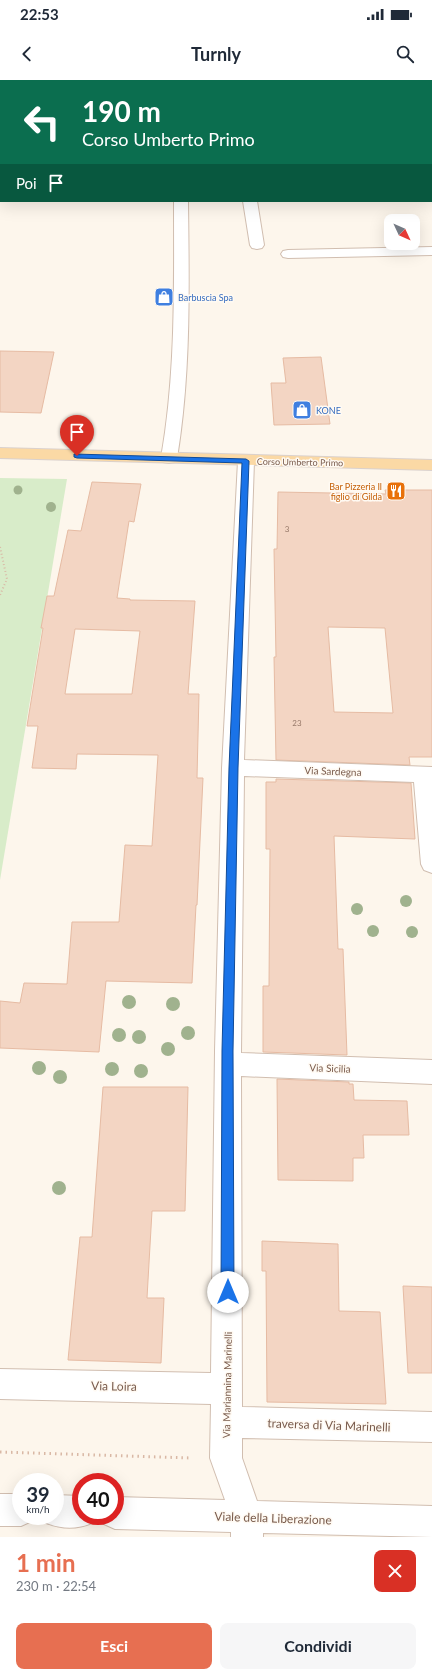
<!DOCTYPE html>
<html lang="it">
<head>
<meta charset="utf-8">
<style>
  :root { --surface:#fff; --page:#f6f6f7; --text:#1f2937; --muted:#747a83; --accent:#e76f51 }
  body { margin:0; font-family:Lato,sans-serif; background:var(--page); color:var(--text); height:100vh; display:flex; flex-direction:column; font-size:15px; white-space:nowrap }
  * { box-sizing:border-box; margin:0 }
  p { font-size:13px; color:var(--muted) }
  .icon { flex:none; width:22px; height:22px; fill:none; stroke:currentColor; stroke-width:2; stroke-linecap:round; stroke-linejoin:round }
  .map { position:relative; height:1457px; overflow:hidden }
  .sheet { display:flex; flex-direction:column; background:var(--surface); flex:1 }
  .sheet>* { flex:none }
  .banner { position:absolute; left:0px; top:0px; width:432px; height:122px; box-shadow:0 4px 16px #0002; background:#0b6e4f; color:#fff; overflow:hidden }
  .needle { width:26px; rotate:134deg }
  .controls { position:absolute; left:384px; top:134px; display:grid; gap:8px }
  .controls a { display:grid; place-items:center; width:36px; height:36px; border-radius:8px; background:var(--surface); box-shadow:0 4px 16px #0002; font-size:20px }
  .speed { position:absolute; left:12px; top:1393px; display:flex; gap:8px; font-size:20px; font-weight:700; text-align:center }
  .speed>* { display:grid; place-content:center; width:52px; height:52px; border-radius:50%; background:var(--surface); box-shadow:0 4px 16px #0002; line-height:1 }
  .speed small { font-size:10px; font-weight:400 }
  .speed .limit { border:6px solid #d22; background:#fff; color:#111 }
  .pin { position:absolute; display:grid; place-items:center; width:34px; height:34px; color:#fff; margin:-41px -17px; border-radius:50% 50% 50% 0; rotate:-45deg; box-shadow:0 0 4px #0007 }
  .pin .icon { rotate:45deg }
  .me { position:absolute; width:44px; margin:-22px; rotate:0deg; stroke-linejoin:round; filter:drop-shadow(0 0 3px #0008) }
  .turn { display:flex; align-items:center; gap:14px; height:84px; padding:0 16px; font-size:18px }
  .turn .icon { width:52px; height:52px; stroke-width:2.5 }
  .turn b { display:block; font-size:28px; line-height:34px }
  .then { display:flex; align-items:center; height:38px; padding:0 16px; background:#0003; gap:8px; font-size:15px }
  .round { display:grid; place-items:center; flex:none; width:42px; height:42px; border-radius:8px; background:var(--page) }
  .headline { display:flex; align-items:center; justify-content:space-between; height:68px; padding:0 16px }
  h1 { font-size:24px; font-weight:700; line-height:30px; color:var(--accent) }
  .action { display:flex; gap:8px; margin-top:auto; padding:8px 16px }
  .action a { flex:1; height:46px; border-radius:8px; background:var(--accent); color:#fff; font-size:16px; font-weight:700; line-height:46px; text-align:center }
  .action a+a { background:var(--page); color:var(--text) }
  .status { display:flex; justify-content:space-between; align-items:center; height:28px; padding:0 20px; background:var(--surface); direction:ltr }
  .status svg { height:11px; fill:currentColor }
  header { display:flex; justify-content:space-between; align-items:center; height:52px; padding:0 16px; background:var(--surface); font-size:18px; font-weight:700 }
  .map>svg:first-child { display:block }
  .green { fill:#d8ecc9 }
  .building { fill:#f3d5c3; stroke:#e6bba3; fill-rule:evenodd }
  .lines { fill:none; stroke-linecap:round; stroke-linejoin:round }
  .minor-casing { stroke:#d1beb0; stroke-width:2 }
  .major-casing { stroke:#dad1cd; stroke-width:2 }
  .path-far1 { stroke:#d9b8a5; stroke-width:2; stroke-dasharray:1 2.5; stroke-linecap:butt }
  .path { stroke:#d9b8a5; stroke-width:3; stroke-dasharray:1.5 4; stroke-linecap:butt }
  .minor { fill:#fff; fill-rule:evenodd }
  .major { fill:#fbd9a5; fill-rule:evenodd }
  .rail-casing { stroke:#b9a8c9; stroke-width:3 }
  .rail { stroke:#fffaf3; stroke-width:2; stroke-dasharray:5.5; stroke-linecap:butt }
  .tree { fill:#a0b28e }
  .route { fill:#1a73e8; stroke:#114b97 }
  .labels { text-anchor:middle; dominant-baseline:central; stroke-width:3; stroke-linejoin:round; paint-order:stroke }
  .number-label { font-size:8px; fill:#987a6a }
  .far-shop-label { font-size:9px; fill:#366cbe; stroke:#fffaf3; text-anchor:start }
  .far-street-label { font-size:9px; fill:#7a5c4d; stroke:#fffaf3 }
  .far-food-label { font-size:9px; fill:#c56008; stroke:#fffaf3; text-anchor:end }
  .street-label { font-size:10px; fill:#7a5c4d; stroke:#fffaf3 }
  .near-street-label { font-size:12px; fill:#7a5c4d; stroke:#fffaf3 }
</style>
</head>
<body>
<div class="status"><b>22:53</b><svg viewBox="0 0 49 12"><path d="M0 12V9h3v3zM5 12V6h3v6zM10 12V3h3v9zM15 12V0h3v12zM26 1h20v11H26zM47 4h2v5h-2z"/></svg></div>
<header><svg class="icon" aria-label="back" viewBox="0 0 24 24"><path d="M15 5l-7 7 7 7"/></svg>Turnly<svg class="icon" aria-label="search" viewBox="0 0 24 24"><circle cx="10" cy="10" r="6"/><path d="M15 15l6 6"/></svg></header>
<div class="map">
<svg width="432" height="1457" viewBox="0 0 432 1457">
  <rect width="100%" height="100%" fill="#fdf6ec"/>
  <path class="green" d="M0,398l67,1 -67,401z"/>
  <path class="building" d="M0,271l54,1 -13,61 -41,-1z
    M321,277l9,67 -56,1 -3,-42h15l-3,-25z
    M92,402l49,2 -7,38 -5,-1 -12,77 13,1v1l65,1 -7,93h11l-2,84h6l-6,127h-1l-4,78 -86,-2 -7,71 -99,-4v-47l20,2 4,-20 43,1 5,-62h47l6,-77 27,1 6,-91 -81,-1 -1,15 -44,-1 6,-42h-11l16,-98h-2l6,-32h7l14,-66 13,1zM75,549l65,2 -8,63h-67z
    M385,410h47v267h-23l1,8 -134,-5 -2,-103h2l-2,-108h3l1,-57 108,2zM328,547l57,1 8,85 -59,-1z
    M276,699l135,4 4,56 -81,-3 4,113h5l4,106 -84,-3v-66h6l1,-137h-4v-67h10z
    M277,999l72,3v2h4l1,16 53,1 2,34h-46l1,23h-11v23l-75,-1z
    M103,1007h85l-3,124h-33l-5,87h17l-3,65 -93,-3 12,-123h12z
    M262,1161l76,3 1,67 41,1 6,92 -119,-2 -1,-131h-4z
    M403,1206l29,1v86h-24z"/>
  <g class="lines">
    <g class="minor-casing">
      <path id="minor" d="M152,0h17l1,1h-17z
        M399,0h12v1h-12z
        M431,52h1v8h-1z
        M0,82h1v8h-1z
        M0,103h1v8h-1z
        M174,121h14c1,86 3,172 -11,257l-2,4 -6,1 -6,-1 -2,-4c15,-85 13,-171 13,-257z
        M243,121h14l7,44 -2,3 -5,1 -5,-1 -2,-3z
        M432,167v8l-144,3 -5,-1 -2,-3 2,-3 5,-1z
        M246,376l6,1 2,4 -10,299 188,7v106l-8,-3 -3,-6 -7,-82 -170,-6 -3,277 191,7v24l-191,-8 1,331 190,5v30l-190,-4v20l15,43 175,5v31l-169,-4v4h-32v-5l-116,-3 -11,-5 -4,-8h15v-19l110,3 -15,-42 1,-54 -211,-5v-30l211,4 4,-322 7,-283 16,-307 2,-4z
        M0,1414h21v22h14l-3,5 -11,5h-21z
        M55,1415l26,1v20h14l-3,7c-16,7 -32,6 -48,-1l-3,-6h14z"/>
    </g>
    <g class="major-casing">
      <path id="major" d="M0,368l432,12v10l-432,-12z"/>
    </g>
    <path class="path-far1" d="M0,467l7,32 -7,16"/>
    <path class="path" d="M0,1372l191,6"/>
    <use href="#minor" class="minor"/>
    <use href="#major" class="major"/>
    <g class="rail-casing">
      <path id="rail" d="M9,0l6,1
        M77,0l6,1"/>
    </g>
    <use href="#rail" class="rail"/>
  </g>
  <g class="tree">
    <circle cx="18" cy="410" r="4.5"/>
    <circle cx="51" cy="427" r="5"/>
    <circle cx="406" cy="821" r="6"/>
    <circle cx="357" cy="829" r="6"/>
    <circle cx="373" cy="851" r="6"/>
    <circle cx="412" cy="852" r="6"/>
    <circle cx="129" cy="922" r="7"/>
    <circle cx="173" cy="924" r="7"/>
    <circle cx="188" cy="953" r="7"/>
    <circle cx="119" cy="955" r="7"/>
    <circle cx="139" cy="957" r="7"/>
    <circle cx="168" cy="969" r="7"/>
    <circle cx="39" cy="988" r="7"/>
    <circle cx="112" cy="989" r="7"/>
    <circle cx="141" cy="991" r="7"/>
    <circle cx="60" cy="997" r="7"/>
    <circle cx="59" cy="1108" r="7"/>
  </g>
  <path class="route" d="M74,374l172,5 3,2 -11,307 -5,283 1,241 -2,5 -4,1 -5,-1 -2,-5 1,-241 7,-283 13,-305 -165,-5 -3,-1z"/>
  <defs>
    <g id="shop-square" transform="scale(1)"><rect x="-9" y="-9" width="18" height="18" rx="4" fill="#3f7fe0" stroke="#fffaf3"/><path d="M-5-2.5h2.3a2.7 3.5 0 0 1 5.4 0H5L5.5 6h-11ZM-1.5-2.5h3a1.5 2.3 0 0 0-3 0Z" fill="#fff"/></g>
    <g id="restaurant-square" transform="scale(1)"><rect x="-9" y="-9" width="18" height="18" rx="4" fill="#e8710a" stroke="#fffaf3"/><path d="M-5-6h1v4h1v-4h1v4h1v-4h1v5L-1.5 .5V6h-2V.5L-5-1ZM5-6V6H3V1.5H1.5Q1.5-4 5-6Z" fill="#fff"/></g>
  </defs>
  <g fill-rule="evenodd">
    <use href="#shop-square" x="164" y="217"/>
    <use href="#shop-square" x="302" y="330"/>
    <use href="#restaurant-square" x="396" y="411"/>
  </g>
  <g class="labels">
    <g class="number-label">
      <text x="287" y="449">3</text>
      <text x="297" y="643">23</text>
    </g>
    <g class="far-shop-label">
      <text x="178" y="217">Barbuscia Spa</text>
      <text x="316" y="330">KONE</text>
    </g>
    <g class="far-street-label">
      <text transform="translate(300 382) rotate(1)">Corso Umberto Primo</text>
    </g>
    <g class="far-food-label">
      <text x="382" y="406">Bar Pizzeria Il<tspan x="382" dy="10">figlio di Gilda</tspan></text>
    </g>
    <g class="street-label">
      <text transform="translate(333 691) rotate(2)">Via Sardegna</text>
      <text transform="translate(330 988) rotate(2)">Via Sicilia</text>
      <text transform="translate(227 1305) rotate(-89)">Via Mariannina Marinelli</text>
    </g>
    <g class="near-street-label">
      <text transform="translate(114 1306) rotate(1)">Via Loira</text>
      <text transform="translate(329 1345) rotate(2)">traversa di Via Marinelli</text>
      <text transform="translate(273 1438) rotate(2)">Viale della Liberazione</text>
    </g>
  </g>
</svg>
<div class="controls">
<a><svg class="needle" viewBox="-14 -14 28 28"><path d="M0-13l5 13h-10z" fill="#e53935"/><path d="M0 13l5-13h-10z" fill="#747a83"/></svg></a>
</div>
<div class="speed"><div>39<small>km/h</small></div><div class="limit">40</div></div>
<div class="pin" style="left:77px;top:376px;background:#d93025"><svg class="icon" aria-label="arrive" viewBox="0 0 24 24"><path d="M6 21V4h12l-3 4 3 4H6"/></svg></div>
<svg class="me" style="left:228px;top:1212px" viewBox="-20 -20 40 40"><circle r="19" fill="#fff"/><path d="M0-13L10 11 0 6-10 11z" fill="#1a73e8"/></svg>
<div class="banner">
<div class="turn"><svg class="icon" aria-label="left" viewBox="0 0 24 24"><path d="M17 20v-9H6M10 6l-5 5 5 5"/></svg><div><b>190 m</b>Corso Umberto Primo</div></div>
<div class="then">Poi<svg class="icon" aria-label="arrive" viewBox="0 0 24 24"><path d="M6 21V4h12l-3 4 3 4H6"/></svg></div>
</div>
</div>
<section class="sheet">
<div class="headline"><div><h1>1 min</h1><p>230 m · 22:54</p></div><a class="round" style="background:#d93025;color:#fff"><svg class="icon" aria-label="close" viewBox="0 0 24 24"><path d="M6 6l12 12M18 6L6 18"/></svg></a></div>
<div class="action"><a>Esci</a><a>Condividi</a></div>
</section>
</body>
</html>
